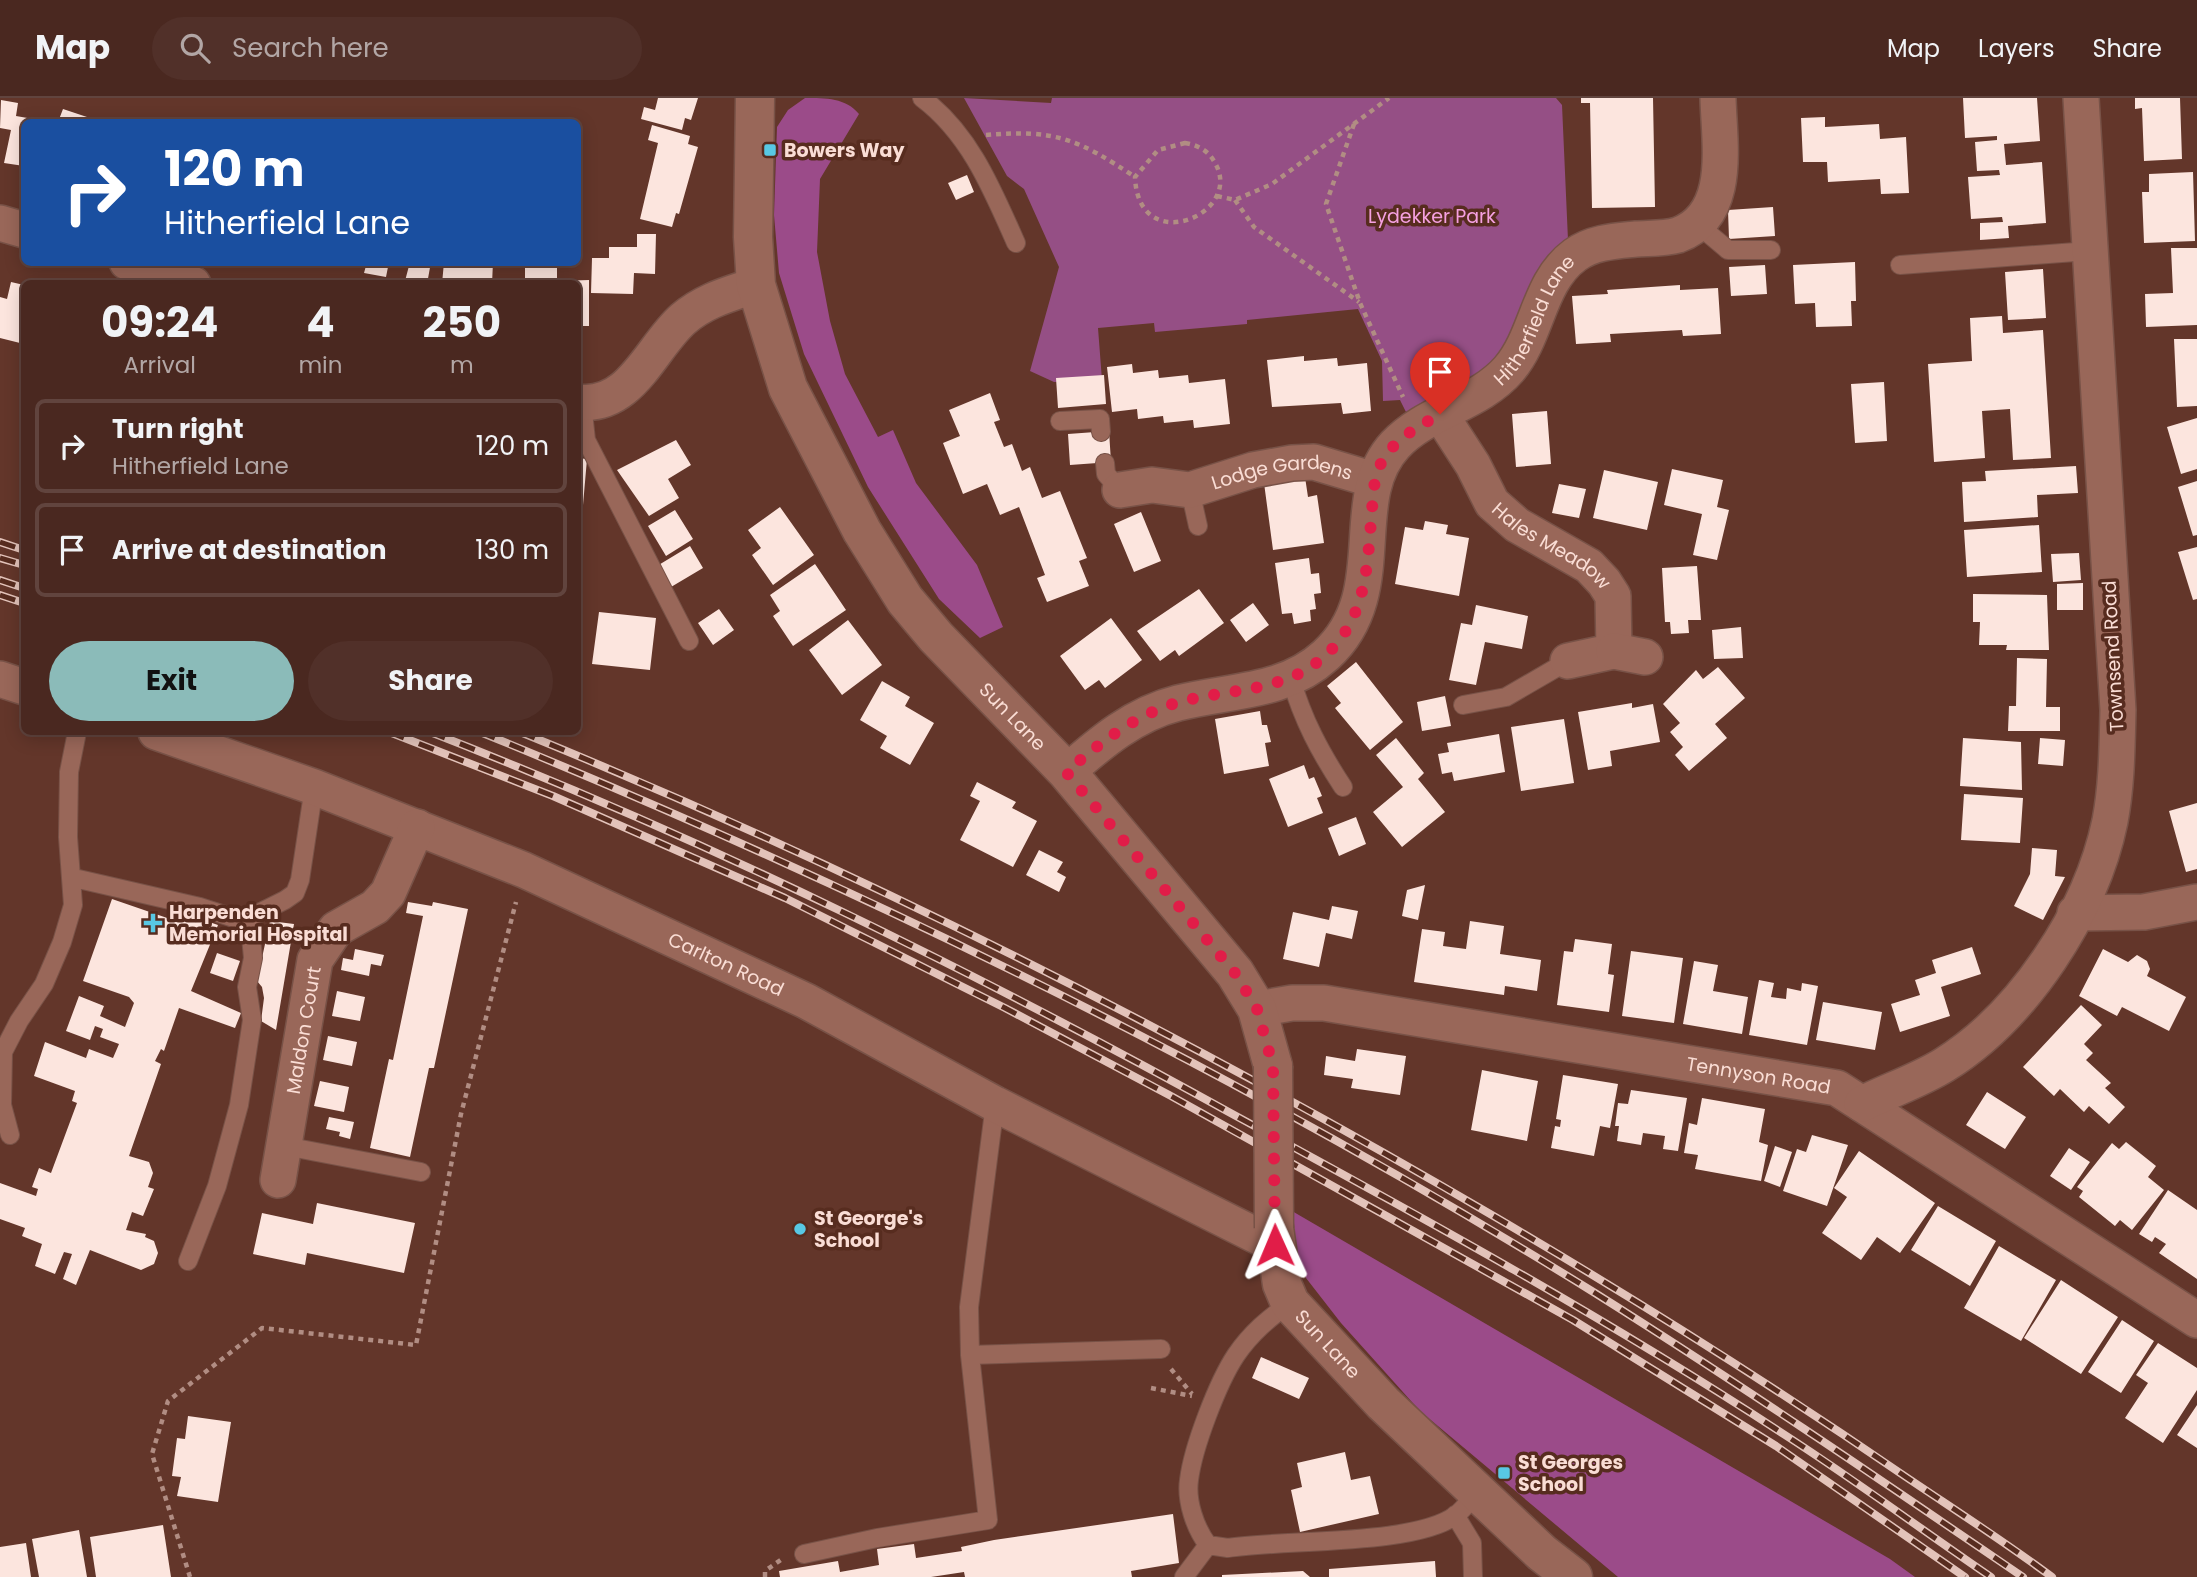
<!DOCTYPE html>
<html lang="en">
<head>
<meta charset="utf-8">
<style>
  :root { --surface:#4a2820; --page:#513029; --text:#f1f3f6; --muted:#b2a6a5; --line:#61443e; --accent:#8bbbb9 }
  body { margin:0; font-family:Poppins,sans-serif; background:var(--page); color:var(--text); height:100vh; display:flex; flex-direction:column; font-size:26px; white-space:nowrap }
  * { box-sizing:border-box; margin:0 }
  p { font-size:23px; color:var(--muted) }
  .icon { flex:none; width:38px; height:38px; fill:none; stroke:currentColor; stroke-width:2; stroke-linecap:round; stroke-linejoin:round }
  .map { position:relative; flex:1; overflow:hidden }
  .panel { position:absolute; left:21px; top:182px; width:560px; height:455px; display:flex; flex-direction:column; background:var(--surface); border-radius:10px; box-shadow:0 4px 18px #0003,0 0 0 2px var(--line) }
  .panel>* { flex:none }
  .guide { position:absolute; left:21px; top:21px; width:560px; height:147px; border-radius:10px; box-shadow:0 4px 18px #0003,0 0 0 2px var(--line); background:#1a4fa0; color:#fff; overflow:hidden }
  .pin { position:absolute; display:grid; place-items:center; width:60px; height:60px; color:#fff; margin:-72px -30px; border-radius:50% 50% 50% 0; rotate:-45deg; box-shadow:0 0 7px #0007 }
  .pin .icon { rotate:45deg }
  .me { position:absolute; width:77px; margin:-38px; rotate:359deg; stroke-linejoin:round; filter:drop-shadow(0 0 5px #0008) }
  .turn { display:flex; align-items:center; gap:24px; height:147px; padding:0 28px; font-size:32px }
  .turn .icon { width:91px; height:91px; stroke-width:2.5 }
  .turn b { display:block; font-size:49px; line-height:60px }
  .eta { display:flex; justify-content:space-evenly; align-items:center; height:119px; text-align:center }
  .eta b { font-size:42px; font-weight:700; line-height:49px }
  .button { display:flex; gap:14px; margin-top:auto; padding:14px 28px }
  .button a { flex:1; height:80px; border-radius:42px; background:var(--accent); color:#111; font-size:28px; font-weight:700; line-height:80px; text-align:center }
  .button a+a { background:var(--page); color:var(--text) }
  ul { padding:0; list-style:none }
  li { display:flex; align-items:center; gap:21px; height:94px; margin:0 14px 10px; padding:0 14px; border:4px solid var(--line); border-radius:10px }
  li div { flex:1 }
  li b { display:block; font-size:26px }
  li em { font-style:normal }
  header { display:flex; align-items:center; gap:42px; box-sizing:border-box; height:98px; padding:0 35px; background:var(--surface); border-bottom:2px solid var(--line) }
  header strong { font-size:33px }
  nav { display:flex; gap:38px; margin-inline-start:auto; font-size:24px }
  .search { width:490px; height:63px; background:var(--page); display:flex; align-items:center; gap:18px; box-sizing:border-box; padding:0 24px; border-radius:38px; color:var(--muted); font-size:26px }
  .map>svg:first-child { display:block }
  .green { fill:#954f85 }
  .forest { fill:#9b4b89 }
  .building { fill:#fce5de }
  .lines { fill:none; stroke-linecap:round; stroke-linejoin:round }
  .service-casing { stroke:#785247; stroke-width:20 }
  .minor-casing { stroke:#785247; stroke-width:38 }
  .tertiary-casing { stroke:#785247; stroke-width:41 }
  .path { stroke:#b18d83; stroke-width:4.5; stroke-dasharray:5 5; stroke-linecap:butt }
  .service { stroke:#996759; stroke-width:18 }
  .minor { stroke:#996759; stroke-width:35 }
  .tertiary { stroke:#996759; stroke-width:38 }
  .rail-casing { stroke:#e3c3ba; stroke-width:8 }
  .rail { stroke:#572c1f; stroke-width:5; stroke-dasharray:16; stroke-linecap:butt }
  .tertiary-bridge-casing { stroke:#785247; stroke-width:41; stroke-linecap:butt }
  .tertiary-bridge { stroke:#996759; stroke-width:38 }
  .route { stroke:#e11d48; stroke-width:12; stroke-dasharray:0 21.6 }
  .poi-dot { fill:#58c8e4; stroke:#572c1f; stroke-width:2.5 }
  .labels { text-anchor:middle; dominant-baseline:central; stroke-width:7; stroke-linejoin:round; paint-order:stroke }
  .poi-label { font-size:19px; font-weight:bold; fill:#faddd5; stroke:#572c1f; text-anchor:start }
  .park-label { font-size:19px; fill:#f5a0e0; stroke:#572c1f }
  .street-label { font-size:19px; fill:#faddd5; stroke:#572c1f }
</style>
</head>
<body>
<header>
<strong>Map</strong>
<div class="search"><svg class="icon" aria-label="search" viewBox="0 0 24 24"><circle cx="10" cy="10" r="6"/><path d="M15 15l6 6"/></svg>Search here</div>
<nav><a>Map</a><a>Layers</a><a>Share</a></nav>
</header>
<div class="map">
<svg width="2197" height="1479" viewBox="0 0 2197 1479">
  <rect width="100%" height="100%" fill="#63362a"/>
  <path class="green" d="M964,0l87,5 1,-5h504l6,7 6,135 -64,110 -20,20 -78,42 -6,-12 -17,1 -1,-40 -24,-52 -111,11v4l-92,8 -1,-9 -56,5 4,52 -48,2 -24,-11 29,-104 -35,-78 -17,-13z"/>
  <path class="forest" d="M805,0c21,0 41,0 54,16l-39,65 -3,73 13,69 15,53 33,63 15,-7 23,53 61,82 26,62 -23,11 -41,-39 -71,-112 -64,-133 -25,-81 -5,-58 3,-88 11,-17z
    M1292,1113l598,348 25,18h-297l-198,-166 -79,-88 -35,-45 -13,-33z"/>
  <path class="building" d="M658,0h40l-7,22 -6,-2 -3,12 -41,-11 3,-12 11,3z
    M1581,0h72l2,109 -63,1 -2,-105h-9z
    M1963,0h74l3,43 -36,3 2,21 36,-3 4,61 -38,3 1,12 -29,2v-17l23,-1 -1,-5 -31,2 -3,-42 32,-2 -1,-5 -22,1 -2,-29 22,-2v-4l-32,2z
    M2135,0h45l2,61 -38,2 -2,-53 -7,1z
    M1,2l17,3 -2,13 29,5 -21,1v44l-20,-3 7,-33 -11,-2z
    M63,11l24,8 -2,5h-27z
    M1825,19v10l54,-3 1,15 26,-2 3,56 -28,1 -1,-15 -52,3 -1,-20h-24l-2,-44z
    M652,27l38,11 -2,8 10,3 -19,67 -3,-1 -4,14 -32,-8 18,-76 -10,-3z
    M2193,74l2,69 -51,2 -2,-51h7v-18z
    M967,77l7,17 -18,8 -8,-17z
    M1773,109l2,29 -46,3 -1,-29z
    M637,136h19l-1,40 -21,-1 -1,21 -42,-1 1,-35h17v-11h28z
    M2171,150h26v77l-51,2 -1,-33 28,-1z
    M367,164h22l-3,15 -22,-4z
    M410,164h21l-4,22 -22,-3z
    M444,164h49l-1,22h-50z
    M1855,164l1,39h-5l1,25 -36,1 -1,-24 -20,1 -2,-39z
    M525,166h32v17l32,-1v46h-11v-42h-69v-3h16z
    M1765,167l2,29 -36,2 -2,-29z
    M2043,171l3,49 -38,2 -3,-48z
    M11,184l13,3v59l-24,-6v-41l7,2z
    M1680,187v5l38,-2 3,46 -38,2 -1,-6 -72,4 1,8 -35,2 -4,-48 36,-2 -1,-4z
    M2002,218l1,17 40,-3 8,128 -38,2 -3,-51 -28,2 3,47 -51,4 -6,-98 44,-3 -2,-43z
    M2174,241h23v67l-20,1z
    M1304,258v5l33,-3 1,8 29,-3 4,48 -28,3 -2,-11 -69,4 -5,-47z
    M1132,266l1,9 25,-3 1,8 29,-3 1,8 36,-4 5,45 -36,4 -1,-8 -29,3 -1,-7 -25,3 -1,-10 -25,3 -5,-45z
    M1104,277l2,29 -48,4 -2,-30z
    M1884,284l3,59 -32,2 -4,-59z
    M990,295l10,27 -6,2 10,25 8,-3 10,27 8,-4 12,31 18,-7 27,67 -8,3 10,25 -42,16 -10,-24 8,-3 -26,-68 -19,8 -13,-31 -24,10 -20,-51 17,-7 -11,-26z
    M1547,313l4,53 -35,3 -4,-53z
    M2197,320v51l-16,5 -14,-47z
    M1109,333l2,31 -41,3 -2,-31z
    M676,342l15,25 -23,14 11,19 -30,18 -32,-46z
    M578,360l9,1 -4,46 -5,-1z
    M2076,368l2,27 -41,2 1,22 -74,5 -2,-40 24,-1 -1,-10z
    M1672,371l51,11 -6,27 12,3 -12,50 -24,-5 9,-41 -38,-9z
    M1604,372l54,12 -11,48 -54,-12z
    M1305,379l3,20 9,-2 7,48 -51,7 -9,-67z
    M2197,383v54l-4,1 -15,-49z
    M1559,386l27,5 -7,29 -27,-5z
    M780,409l34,48 -41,30 -21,-30 9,-7 -13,-18z
    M675,412l18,29 -27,17 -18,-30z
    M1141,414l20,49 -27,11 -20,-48z
    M1425,423l23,4 -2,9 23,4 -10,58 -64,-12 10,-57 18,3z
    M2039,427l3,47 -75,5 -3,-47z
    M690,448l13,22 -32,19 -14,-21z
    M2197,449v52l-4,1 -15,-48z
    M2079,455l2,27 -28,2 -2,-28z
    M1309,460l2,16 8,-1 2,20 -7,1 2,15 -6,1 1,11 -17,3 -2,-11 -10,1 -7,-51z
    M815,466l31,46 -53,36 -20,-30 7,-5 -10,-16z
    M1697,468l4,54h-13l1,13 -18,1 -1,-12h-5l-3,-54z
    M2083,485v27h-26v-26z
    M1199,491l25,34 -45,33 -4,-6 -15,11 -23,-30z
    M1973,496l74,1 2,55h-43l1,-5h-28l1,-23h-7z
    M1253,505l16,22 -23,17 -16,-22z
    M1476,507l52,11 -6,33 -37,-7 -9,43 -27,-5 12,-57 11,2z
    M719,511l15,21 -21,15 -15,-22z
    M599,514l57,6 -6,52 -58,-6z
    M1111,520l31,42 -37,28 -6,-8 -14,10 -25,-34z
    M848,522l34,45 -40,30 -33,-45z
    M1741,529l2,31 -29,1 -2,-29z
    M2017,560l30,1 -1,48h14v24h-52l1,-25h7z
    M1356,564l47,60 -33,28 -35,-42 6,-5 -14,-17z
    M1718,569l27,31 -30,26 12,14 -38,33 -14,-16 8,-8 -13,-15 10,-9 -17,-19 33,-34 7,9z
    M882,583l28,16 -5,9 29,17 -24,42 -30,-17 7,-12 -27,-16z
    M1445,598l6,30 -29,5 -5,-29z
    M1632,605v5l21,-4 7,38 -50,9 2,15 -24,4 -10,-58z
    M1260,613l2,14h5l4,17 -6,1 4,23 -45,8 -9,-55z
    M1564,621l10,64 -53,8 -10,-64z
    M1499,636l6,38 -51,9 -2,-9 -10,2 -4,-20 11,-2 -2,-9z
    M1396,640l28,35 -6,6 27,33 -43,35 -29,-35 30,-25 -27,-32z
    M1963,640l58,4 1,48 -62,-4z
    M2040,640l25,2 -2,26 -25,-2z
    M1304,667l5,14 5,-2 8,19 -5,2 6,15 -35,14 -19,-48z
    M977,684l39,20 -4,6 25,13 -24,46 -53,-27 20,-39 -10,-5z
    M1964,696l59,4 -3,45 -59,-3z
    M2197,705v66l-11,3 -17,-61z
    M1356,719l10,27 -27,12 -11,-28z
    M2032,750l25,2 -2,26 10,1 -22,43 -29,-14 16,-32z
    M1039,752l24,12 -6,10 9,5 -7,15 -33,-17z
    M1425,787l-7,35 -16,-4 5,-26z
    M112,801l61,21 4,-9 41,14 -27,66 50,22 -6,15 -56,-20 -15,43 -3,-2 -6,12 6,3 -32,92 20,6 4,11 -5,14 6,2 -11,27 -11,-4 -6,18 20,4 -1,3 9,4 4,12 -4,11 -13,6 -51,-20 -14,35 -13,-6 9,-25 -8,-2 -9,22 -20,-8 7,-22 -20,-8 3,-8 -25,-9v-36l36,13 2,-7 -6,-2 7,-19 12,5 26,-70 -5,-2 3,-10 -41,-15 11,-34 41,16 3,-9 24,9 6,-14 -19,-7 3,-8 -8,-3 -5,14 -24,-9 13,-35 25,10 -4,10 25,11 9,-24 -5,-6 -46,-16z
    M408,804l24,4 1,-4 35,7 -34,159h-5l-19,89 -40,-9 19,-89 4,1 30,-144 -17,-3z
    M1332,808l26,5 -6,28 -26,-6 -7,34 -36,-8 10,-47 36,8z
    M270,823l24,3 -18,106 -15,-9 3,-23 -2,-11 -5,-6z
    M1470,823l34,5 -4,28 41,6 -4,31 -32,-5 -1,9 -90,-13 8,-53 23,3 -2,14 23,3z
    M1575,841l37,5 -4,30 6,1 -5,37 -52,-7 7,-54 9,1z
    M1972,849l9,27 -40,13 9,29 -50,16 -9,-28 29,-9 -5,-15 21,-7 -4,-13z
    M355,851l29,6 -3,11 -10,-2 -2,12 -28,-6 2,-12 10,2z
    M2103,851l25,13 9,-7 10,6 3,8 -3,7 39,21 -17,34 -47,-24 -5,9 -38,-20z
    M1631,853l52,7 -9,65 -52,-7z
    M217,855l23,8 -7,20 -23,-8z
    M1694,863l24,4 -5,26 35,6 -6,37 -59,-10z
    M1759,882l15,3 -3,14 15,2 1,-11 14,3 1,-8 16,3 -11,59 -58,-10z
    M337,893l28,6 -5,24 -28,-5z
    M1823,904l59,10 -7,38 -59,-10z
    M2081,907l21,20 -18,19 9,9 -7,7 25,23 -6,5 20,19 -16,17 -20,-18 -5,6 -24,-23 -6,7 -31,-29z
    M328,938l29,6 -5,24 -29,-6z
    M1357,951l49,7 -6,39 -49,-7 2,-9 -29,-4 2,-19 29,5z
    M1482,972l56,11 -11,60 -56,-11z
    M1563,977l55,9 -8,44 -10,-2 -6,30 -43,-8 4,-22 5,1 1,-7 -5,-1z
    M320,983l29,6 -5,25 -30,-6z
    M1631,992l56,8 -9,53 -15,-2 2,-13 -22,-3 -2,12 -24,-4 2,-15h-4l3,-23 10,1z
    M1987,994l39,25 -21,32 -39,-24z
    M1702,1000l63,11 -6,33 9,3 -7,36 -66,-12 3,-14 -14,-2 5,-30 8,2z
    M329,1019l25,5 -4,17 -11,-3 1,-4 -14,-3z
    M1812,1037l36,10 -21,61 -44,-15 14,-42 9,3z
    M2126,1044l30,24 -8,11 16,13 -32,40 -12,-10 -5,6 -36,-29 4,-6 -6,-4 35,-44 7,6z
    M1775,1048l17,6 -12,35 -16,-6z
    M2069,1050l21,14 -19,28 -21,-14z
    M1859,1053l76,52 -35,50 -23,-16 -16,23 -39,-27 25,-36 -13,-9z
    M2168,1092l29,20v69l-38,-26 7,-9 -11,-7 -3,5 -13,-8z
    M317,1105l98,20 -11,50 -97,-20 -2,12 -52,-11 9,-41 51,11z
    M1938,1108l58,35 -26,45 -59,-36z
    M1999,1148l57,34 -35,61 -57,-33z
    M2061,1182l57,37 -37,57 -57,-36z
    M2122,1222l32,21 -33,52 -33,-21z
    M2158,1245l39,25v22l-34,53 -38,-25 23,-35 -12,-8z
    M1261,1259l48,21 -10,21 -47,-21z
    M2197,1307v43l-20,-13z
    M188,1318l43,6 -13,80 -41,-6 4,-19 -9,-1 5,-38 8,1z
    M1345,1354l6,28 19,-4 9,38 -79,18 -9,-42 11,-3 -5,-24z
    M1173,1416l6,49 -48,8 1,6h-167l-1,-5 -33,5h-151l-1,-6 59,-10 2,11 39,-7 -2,-16 37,-5 2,14 46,-7 -1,-4 33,-7z
    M163,1427l8,52h-75l-6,-40z
    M79,1432l8,47h-48l-7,-38z
    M26,1445l5,34h-31v-30z
    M1435,1463l1,16h-107v-8z
    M1303,1473l7,6h-88v-2z"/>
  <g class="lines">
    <g class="service-casing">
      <path id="service" d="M922,0c48,36 70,91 94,145
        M1696,125l32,27h43
        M1900,167l189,-14
        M582,305l4,37 103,201
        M1060,323l40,-2 1,13
        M1105,365l1,11 14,16
        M1190,392l8,36
        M1291,581c12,41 29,73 52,108
        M1463,607l43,-8 62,-36
        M74,780l126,29 43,14 8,16 2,21 -6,29 5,33 -13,85 -22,81 -29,75
        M243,823l42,-21 10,-7 5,-13 14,-93
        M10,1037l-8,-30 1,-53 16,-31 25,-37 18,-42 11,-37 -5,-68 1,-65 8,-40
        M285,1048l136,26
        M1290,1205c-21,15 -39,30 -54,52 -18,27 -43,92 -47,125 -3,21 6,48 19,65l20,3c55,-9 187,-2 228,-33 8,-6 15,-16 22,-24
        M970,1257l191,-6
        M1455,1417l17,28 1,34
        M804,1456l73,-16 111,-18 -18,-165 -1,-48 26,-203
        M1184,1479l24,-32"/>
    </g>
    <g class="minor-casing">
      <g id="minor">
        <path d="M0,125l24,7"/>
        <path d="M127,164l66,22"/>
        <path d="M578,304c53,7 73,-55 105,-83 22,-19 47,-25 73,-34"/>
        <path id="s1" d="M1440,316l33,51 19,38 25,22 72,41 15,16 9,14 1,55 -46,10"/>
        <path id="s2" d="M1120,392l32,-5 38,5 63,-20 39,-7 22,-1 60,18"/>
        <path d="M1614,553l31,6"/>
        <path d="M0,581l24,8"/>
        <path id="s3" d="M156,634l158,55 210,83 282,131 189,103 280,141"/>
        <path id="s4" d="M1067,674c33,-29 67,-58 111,-69 52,-13 107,-10 148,-48 68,-62 18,-155 69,-210 32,-34 84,-41 114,-76 29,-34 29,-87 66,-114 18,-13 40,-14 61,-16 13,-1 29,0 42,-4 55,-20 41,-92 40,-137"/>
        <path d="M2075,815l69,-1 53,-10"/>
        <path id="s5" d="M1257,911l35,-6h32l513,85 360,232"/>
        <path d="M1862,1006c26,-13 58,-24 82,-39 79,-49 147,-152 166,-244 7,-37 7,-74 8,-111l-37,-612"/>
        <path id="s6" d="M278,1082l37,-220 21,-31 39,-22 13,-14 29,-66"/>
      </g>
    </g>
    <g class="tertiary-casing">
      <g id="tertiary">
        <path id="s7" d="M755,0l-2,139 3,48 32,103 74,143 43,69 31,37 131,135 168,201 22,36 16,57"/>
        <path id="s8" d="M1274,1130l8,56 8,19 93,100 159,150 31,24"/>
      </g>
    </g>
    <path class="path" d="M1354,26l-28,80 34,99 43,94
      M986,37c69,-6 92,4 149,42
      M1185,45c13,2 24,8 30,20 30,51 -77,96 -80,14l23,-27z
      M1217,98l18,4 37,-16 117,-86
      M1235,102l19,27 105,75
      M1171,1271l21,25
      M1151,1290l41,8
      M190,1479l-38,-123 16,-53 94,-73 154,17 45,-231 55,-212
      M765,1479v-6l17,-12"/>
    <use href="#service" class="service"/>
    <use href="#minor" class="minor"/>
    <use href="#tertiary" class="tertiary"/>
    <g class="rail-casing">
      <path id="rail" d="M0,444l24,8
        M0,460l24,7
        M0,482l24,8
        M0,497l24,8
        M389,634l164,64 232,102 220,110 166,88 402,224 203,126 189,131
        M430,634c279,108 545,240 806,384 186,101 372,203 549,319 70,45 137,95 206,142
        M480,634c385,157 762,342 1115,561 145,91 287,188 428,284
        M520,634c337,137 663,302 977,486 140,82 276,168 409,259 49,33 99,65 146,100"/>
    </g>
    <use href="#rail" class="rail"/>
    <g class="tertiary-bridge-casing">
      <path id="tertiary-bridge" d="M1273,968l1,162"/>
    </g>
    <use href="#tertiary-bridge" class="tertiary-bridge"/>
  </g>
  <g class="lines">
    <path class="route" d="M1275,1147l-2,-179 -16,-57 -22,-36 -169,-201c34,-29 65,-54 107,-68 53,-17 111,-9 154,-50 41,-39 40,-91 45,-143 1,-19 2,-39 14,-56 14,-19 34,-29 54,-41"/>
  </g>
  <g class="poi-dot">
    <rect x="763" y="45" width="14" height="14" rx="3.5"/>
    <path d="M149.5 814.5h7v7h7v7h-7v7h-7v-7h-7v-7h7z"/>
    <circle cx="800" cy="1131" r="7"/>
    <rect x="1497" y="1368" width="14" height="14" rx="3.5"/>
  </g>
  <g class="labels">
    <g class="poi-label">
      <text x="784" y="52">Bowers Way</text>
      <text x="169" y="814">Harpenden<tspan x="169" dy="22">Memorial Hospital</tspan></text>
      <text x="814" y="1120">St George's<tspan x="814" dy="22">School</tspan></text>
      <text x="1518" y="1364">St Georges<tspan x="1518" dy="22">School</tspan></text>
    </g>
    <g class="park-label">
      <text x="1432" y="118">Lydekker Park</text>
    </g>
    <g class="street-label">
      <text stroke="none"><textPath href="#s4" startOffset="710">Hitherfield Lane</textPath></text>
      <text stroke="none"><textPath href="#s2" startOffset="166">Lodge Gardens</textPath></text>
      <text stroke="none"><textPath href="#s1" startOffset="177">Hales Meadow</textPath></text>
      <text transform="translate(2113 558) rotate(-93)">Townsend Road</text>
      <text stroke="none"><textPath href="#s7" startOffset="696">Sun Lane</textPath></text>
      <text stroke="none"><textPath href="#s3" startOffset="616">Carlton Road</textPath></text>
      <text stroke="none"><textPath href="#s6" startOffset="152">Maldon Court</textPath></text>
      <text stroke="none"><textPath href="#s5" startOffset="508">Tennyson Road</textPath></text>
      <text stroke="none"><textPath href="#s8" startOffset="133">Sun Lane</textPath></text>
    </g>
  </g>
</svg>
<div class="pin" style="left:1440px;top:316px;background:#d93025"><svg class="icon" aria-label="arrive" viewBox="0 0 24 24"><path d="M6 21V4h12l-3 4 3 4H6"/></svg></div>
<svg class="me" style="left:1275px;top:1147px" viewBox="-20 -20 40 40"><path d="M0-17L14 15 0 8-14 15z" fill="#e11d48" stroke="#fff" stroke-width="4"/></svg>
<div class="guide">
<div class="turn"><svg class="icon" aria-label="right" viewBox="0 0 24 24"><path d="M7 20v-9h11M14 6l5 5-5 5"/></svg><div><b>120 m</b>Hitherfield Lane</div></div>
</div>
<section class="panel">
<div class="eta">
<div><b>09:24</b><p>Arrival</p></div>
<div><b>4</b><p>min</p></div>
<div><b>250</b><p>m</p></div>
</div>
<ul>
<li><svg class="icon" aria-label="right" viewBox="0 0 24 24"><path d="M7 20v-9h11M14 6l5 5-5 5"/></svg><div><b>Turn right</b><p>Hitherfield Lane</p></div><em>120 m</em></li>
<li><svg class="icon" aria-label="arrive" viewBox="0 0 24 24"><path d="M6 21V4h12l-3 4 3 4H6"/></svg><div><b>Arrive at destination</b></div><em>130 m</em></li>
</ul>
<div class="button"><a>Exit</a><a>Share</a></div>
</section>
</div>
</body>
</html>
